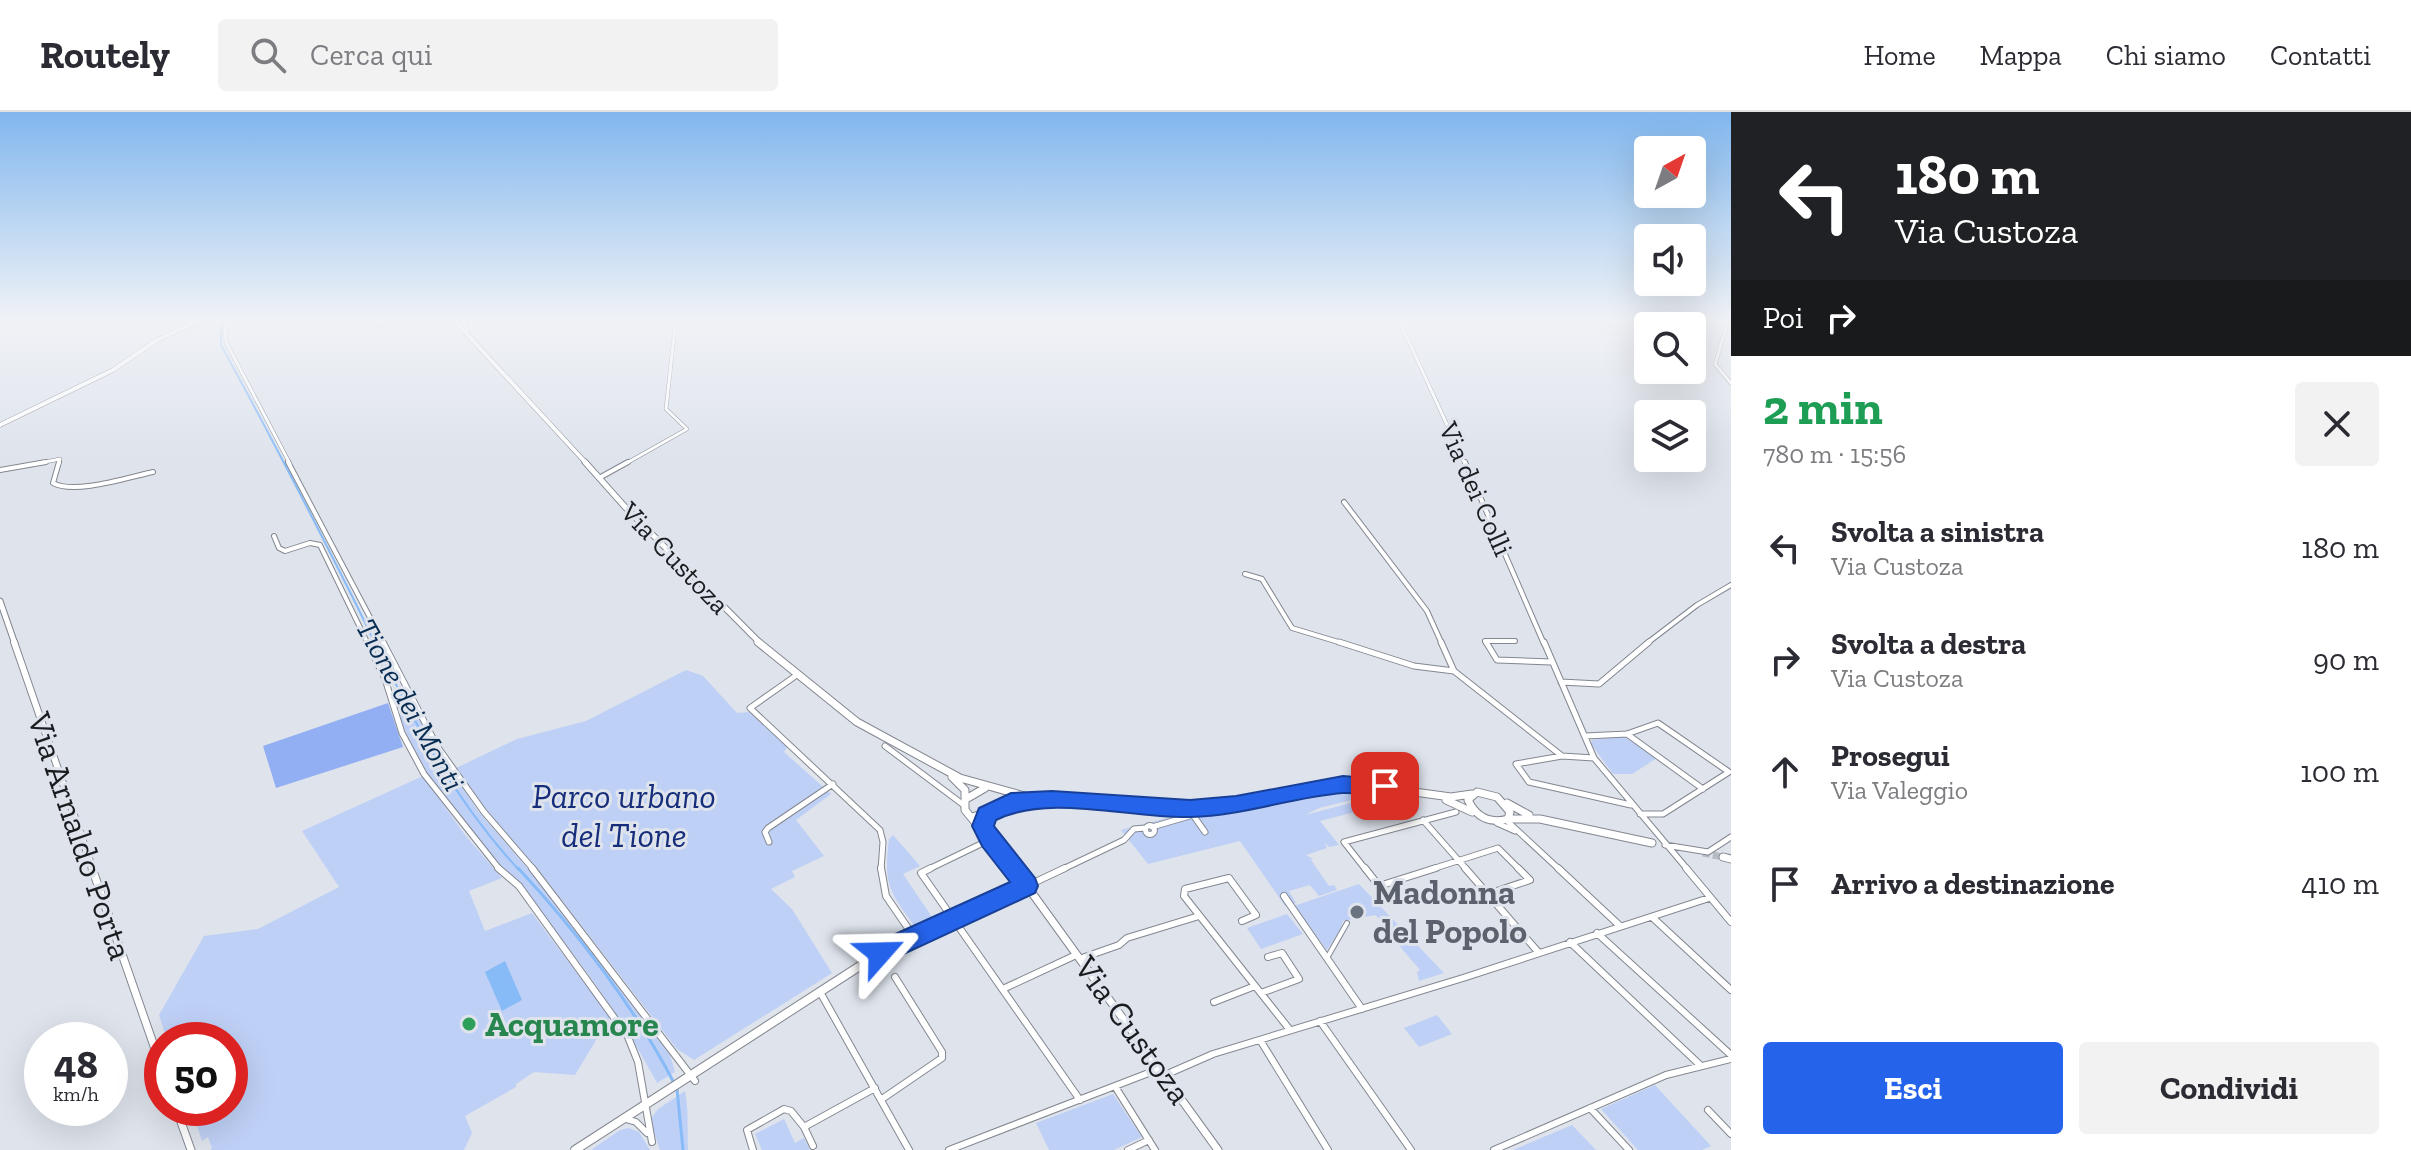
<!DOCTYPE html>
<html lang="it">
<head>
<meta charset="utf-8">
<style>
  :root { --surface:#fff; --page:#f2f2f3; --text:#2b2b33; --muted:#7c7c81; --line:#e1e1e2; --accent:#2563eb }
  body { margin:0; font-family:"Zilla Slab",serif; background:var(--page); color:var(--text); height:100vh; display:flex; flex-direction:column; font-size:30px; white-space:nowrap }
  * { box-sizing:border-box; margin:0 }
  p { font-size:26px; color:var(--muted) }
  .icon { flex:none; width:44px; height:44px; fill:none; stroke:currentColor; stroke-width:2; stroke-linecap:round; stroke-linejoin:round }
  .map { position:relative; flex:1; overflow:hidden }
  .sheet { display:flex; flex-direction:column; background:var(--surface); width:680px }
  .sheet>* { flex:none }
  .banner { background:#202124; color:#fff; overflow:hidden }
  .needle { width:52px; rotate:40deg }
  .tools { position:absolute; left:1634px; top:24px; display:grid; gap:16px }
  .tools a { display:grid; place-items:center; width:72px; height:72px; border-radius:8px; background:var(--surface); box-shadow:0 8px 32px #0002; font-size:40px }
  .speed { position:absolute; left:24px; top:910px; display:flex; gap:16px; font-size:40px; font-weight:700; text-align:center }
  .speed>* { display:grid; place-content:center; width:104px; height:104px; border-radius:50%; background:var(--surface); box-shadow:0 8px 32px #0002; line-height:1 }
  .speed small { font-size:20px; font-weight:400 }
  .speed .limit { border:12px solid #d22; background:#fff; color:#111 }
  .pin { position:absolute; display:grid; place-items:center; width:68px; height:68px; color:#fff; margin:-34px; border-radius:16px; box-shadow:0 4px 12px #0006 }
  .me { position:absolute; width:88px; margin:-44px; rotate:65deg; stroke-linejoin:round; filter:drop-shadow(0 0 6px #0008) }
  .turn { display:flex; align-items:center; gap:28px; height:168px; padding:0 32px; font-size:36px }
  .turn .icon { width:104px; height:104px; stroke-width:2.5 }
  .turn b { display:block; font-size:56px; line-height:68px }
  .then { display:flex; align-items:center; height:76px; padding:0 32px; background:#0003; gap:16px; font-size:30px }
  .round { display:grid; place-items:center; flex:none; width:84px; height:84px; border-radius:8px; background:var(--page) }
  .overview { display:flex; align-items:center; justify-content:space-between; height:136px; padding:0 32px }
  h1 { font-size:48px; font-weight:800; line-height:60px; color:#1e9e55 }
  .button { display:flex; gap:16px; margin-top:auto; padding:16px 32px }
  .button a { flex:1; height:92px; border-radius:8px; background:var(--accent); color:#fff; font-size:32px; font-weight:800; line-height:92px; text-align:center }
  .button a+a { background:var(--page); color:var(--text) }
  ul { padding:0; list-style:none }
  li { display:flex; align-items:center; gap:24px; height:112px; padding:0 32px }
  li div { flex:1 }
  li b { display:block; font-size:30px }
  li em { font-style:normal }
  header { display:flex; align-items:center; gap:48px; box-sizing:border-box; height:112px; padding:0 40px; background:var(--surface); border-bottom:2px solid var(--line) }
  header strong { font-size:38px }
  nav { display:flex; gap:44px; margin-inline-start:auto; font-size:28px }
  .search { width:560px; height:72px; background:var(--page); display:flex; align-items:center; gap:20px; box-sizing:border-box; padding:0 28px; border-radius:8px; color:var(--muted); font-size:30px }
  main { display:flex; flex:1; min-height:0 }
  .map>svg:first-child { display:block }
  .green { fill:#bfd0f6 }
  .forest { fill:#92aff3 }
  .water { fill:#87bbf8 }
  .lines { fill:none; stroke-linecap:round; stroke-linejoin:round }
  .stream-far1 { stroke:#87bbf8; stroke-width:2 }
  .stream { stroke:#87bbf8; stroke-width:3 }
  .secondary-tunnel { stroke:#b7bbc3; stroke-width:7; stroke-dasharray:7 3; stroke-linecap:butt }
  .pedestrian-casing { stroke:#83878f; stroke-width:6 }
  .minor-far3-casing { stroke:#83878f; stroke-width:4 }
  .minor-far2-casing { stroke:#83878f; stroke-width:6 }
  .minor-far1-casing { stroke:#83878f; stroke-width:7 }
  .minor-casing { stroke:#83878f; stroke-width:8 }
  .tertiary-far3-casing { stroke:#83878f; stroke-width:5 }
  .tertiary-far2-casing { stroke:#83878f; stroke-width:7 }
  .tertiary-far1-casing { stroke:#83878f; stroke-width:8 }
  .tertiary-casing { stroke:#83878f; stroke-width:9 }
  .secondary-far3-casing { stroke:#83878f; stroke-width:5 }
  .secondary-far2-casing { stroke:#83878f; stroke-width:7 }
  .secondary-far1-casing { stroke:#83878f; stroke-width:9 }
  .secondary-casing { stroke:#83878f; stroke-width:10 }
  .pedestrian { stroke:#fff; stroke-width:4 }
  .minor-far3 { stroke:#fff; stroke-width:3 }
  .minor-far2 { stroke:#fff; stroke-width:4 }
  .minor-far1 { stroke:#fff; stroke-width:5 }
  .minor { stroke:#fff; stroke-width:6 }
  .tertiary-far3 { stroke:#fff; stroke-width:4 }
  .tertiary-far2 { stroke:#fff; stroke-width:5 }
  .tertiary-far1 { stroke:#fff; stroke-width:6 }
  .tertiary { stroke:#fff; stroke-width:7 }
  .secondary-far3 { stroke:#fff; stroke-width:4 }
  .secondary-far2 { stroke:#fff; stroke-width:5 }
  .secondary-far1 { stroke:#fff; stroke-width:7 }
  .secondary { stroke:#fff; stroke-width:8 }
  .route { fill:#2563eb; stroke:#184099; stroke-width:2 }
  .worship-dot { fill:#6b7280; stroke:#dee3ec; stroke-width:3 }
  .leisure-dot { fill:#2e9e5b; stroke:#dee3ec; stroke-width:3 }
  .labels { text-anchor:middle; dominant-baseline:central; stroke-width:6; stroke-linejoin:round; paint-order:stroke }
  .street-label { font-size:28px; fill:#1a1c1f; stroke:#dee3ec }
  .water-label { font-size:30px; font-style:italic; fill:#082c52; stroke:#dee3ec }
  .near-park-label { font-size:34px; font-style:italic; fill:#162e7b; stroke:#dee3ec }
  .near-street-label { font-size:34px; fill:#1a1c1f; stroke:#dee3ec }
  .near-worship-label { font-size:34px; font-weight:bold; fill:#5b616d; stroke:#dee3ec; text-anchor:start }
  .near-leisure-label { font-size:34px; font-weight:bold; fill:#27864d; stroke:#dee3ec; text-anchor:start }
</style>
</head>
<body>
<header>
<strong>Routely</strong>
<div class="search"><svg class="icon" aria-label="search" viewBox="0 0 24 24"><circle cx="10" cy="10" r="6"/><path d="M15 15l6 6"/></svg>Cerca qui</div>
<nav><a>Home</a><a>Mappa</a><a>Chi siamo</a><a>Contatti</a></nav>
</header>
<main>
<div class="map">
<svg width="1731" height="1038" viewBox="0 0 1731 1038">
  <rect width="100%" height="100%" fill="#dee3ec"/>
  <path class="green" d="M686,558l17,6 34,37 12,-1 38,35 -3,5 47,42 -35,26 28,36 -32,15 3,6 -24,12 21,20 40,64 -138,87 -17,-11 -134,-173 -60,-69 -27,-39 61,-29 69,-18z
    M404,575l26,52 48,72 63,73 129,171 5,17 -18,11c-32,-61 -74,-117 -116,-171 -55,-69 -129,-131 -148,-220z
    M1623,624l34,22 -25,16h-19l-22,-30 1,-4z
    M423,664l42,59 37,43 -33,13 16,40 47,-18 78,104 -35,58 -41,-3 -18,12v3l-51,29 7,17 -8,17h-254l2,-2 -4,-11 -6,4 -11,-33h39v-68h-63l-8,-25 45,-79 54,-7 81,-42 -37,-56z
    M1348,676l58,5 14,16 -9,5 -9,-10 4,-3 -3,-3 -35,-2 -49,12 -14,7 65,-17h24l3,3 -77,20 19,24 -10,2 -4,-4 2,5 -21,7 7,4 -2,1 18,26 5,-1 3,5 -18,6 -9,-11 -21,6 7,12 -11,3 -45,-65 -92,23 -27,-34 73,-19 35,-1z
    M893,723l27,31 -17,8 31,46 -18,8c-26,-36 -33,-43 -27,-89z
    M1359,772l85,89 -50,16 25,-8 -2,-9 3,-2 -23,-27 -4,1 -4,-5 7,-7 -21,-17 -32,6 -3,9 -13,20 -33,-44z
    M1287,802l16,20 -42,15 -14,-21z
    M1437,903l15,19 -33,13 -15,-19z
    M1655,973l56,61 -9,4h-64l-37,-41z
    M685,979c4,21 2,38 3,59h-28l-10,-30 8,-11z
    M1113,982l29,43 -28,13h-65l-13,-27z
    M784,1007l11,24 9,-5 6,12h-48l-7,-16z
    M1572,1013l24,25h-83z
    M629,1016l10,4 11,18h-59l29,-20z"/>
  <path class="forest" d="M388,591l15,44 -127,41 -13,-42z"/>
  <path class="water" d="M505,849l17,39 -20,11 -17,-39z"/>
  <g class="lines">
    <path class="stream-far1" d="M226,206l-5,10v17c46,84 90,169 133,255 47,96 92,192 165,270"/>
    <path class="stream" d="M518,756c57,61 118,141 156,215
      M677,977l6,61"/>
    <path class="secondary-tunnel" d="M1703,741l20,4"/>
    <g class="pedestrian-casing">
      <path id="pedestrian" d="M1327,846l20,-35"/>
    </g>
    <g class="minor-far3-casing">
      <path id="minor-far3" d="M229,206l-4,8 1,16 64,122
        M1398,206l67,146
        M1729,206l-14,46 16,19
        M379,213l16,-7
        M35,352l25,-5 -1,5
        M625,352l62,-35 -21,-20 10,-91"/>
    </g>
    <g class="minor-far2-casing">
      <path id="minor-far2" d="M59,350l-6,21c21,12 76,-6 100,-11
        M288,350l96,182
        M1465,350l79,182
        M0,358l46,-8
        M599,366l29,-16
        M1344,390l83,109 15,33
        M274,424l5,12 6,3 25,-8 10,2 48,99
        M1245,462l17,5 30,49 53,16
        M1487,532l-2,-3h30
        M1646,532l51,-39 34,-20"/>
    </g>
    <g class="minor-far1-casing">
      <path id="minor-far1" d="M367,530l18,37 17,54 22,41 76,96
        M383,530l54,104 47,66 50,58
        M1339,530l75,24 40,5
        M1441,530l13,29 108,85
        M1486,530l11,18 54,2
        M1544,530l50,116 94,112
        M794,565l-44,31 130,122 3,12 -2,28
        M1561,570l38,2 50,-42
        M1627,622l76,55
        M1585,624l42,-2 31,-11 71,49 -66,42h-23
        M885,634l80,60
        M1594,646l-32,-2 -46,8 13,18 102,23
        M1423,708l44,50
        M1506,708l54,50
        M1497,711l18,8
        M1145.5 718a4.5 4.5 0 1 1 9 0a4.5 4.5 0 1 1-9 0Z
        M1152,715l41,-12 12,17
        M769,730l-4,-10 3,-4 65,-44
        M1665,733l43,7 23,-15
        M927,758l62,-30
        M1061,758l63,-30 10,-11 11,-1
        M1366,758l-22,-28 112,-30
        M1429,758l69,-22 22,22"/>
    </g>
    <g class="minor-casing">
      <path id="minor" d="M498,756l21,18 109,151 10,25 14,80
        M532,756l163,213
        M881,756l5,28 28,41
        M931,756l-10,5 159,227
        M1365,756l14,18 57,-18
        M1465,756l74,85
        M1558,756l61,57
        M1686,756l45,54
        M1027,774l38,-18
        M1488,782l42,-14 -12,-12
        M1284,784l78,113
        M1652,805l79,73
        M1242,809l14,-6 -27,-37 -44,11 -1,7 106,134
        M1597,821l134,122
        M1570,830l130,123
        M1082,846l37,-13 8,-7 72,-22
        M1005,876l71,-33
        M820,880l89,158
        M1261,881l38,-14 -17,-26 -14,4
        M1214,890l41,-16
        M1320,909l91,129
        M1260,928l68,110
        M1165,963l48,-21 250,-76 246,-80
        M1116,976l39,62
        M882,987l60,-41v-6l-47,-75
        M1590,996l39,42
        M1708,998l23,24
        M626,1007l10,3 11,11
        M804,1015l9,19
        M753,1038l-6,-20 37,-21 7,2 13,16 71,-39
        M949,1038l210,-81
        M1128,1038l21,-10
        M1494,1038l172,-75 65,-16"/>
    </g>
    <g class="tertiary-far3-casing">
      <path id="tertiary-far3" d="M462,206l5,14
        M0,313l113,-55 44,-30 47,-22"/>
    </g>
    <g class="tertiary-far2-casing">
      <path id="tertiary-far2" d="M0,489l15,43"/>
    </g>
    <g class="tertiary-far1-casing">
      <path id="tertiary-far1" d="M14,530l79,228"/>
    </g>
    <g class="tertiary-casing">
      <path id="tertiary" d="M92,756l70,201
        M1027,774l191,264
        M176,996l15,42"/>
    </g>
    <g class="secondary-far3-casing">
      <path id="secondary-far3" d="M452,206l135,146"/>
    </g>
    <g class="secondary-far2-casing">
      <path id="secondary-far2" d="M585,350l41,46 135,136"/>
    </g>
    <g class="secondary-far1-casing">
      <path id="secondary-far1" d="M758,530l99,80 103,56 68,19 162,12 165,-25 96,13 21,-3
        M952,665l13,13v20l49,60
        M1477,680l20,5 13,15 -2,7c-18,5 -32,-2 -40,-19z
        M966,687l19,-11
        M1446,688l26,12
        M1507,691l22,12
        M972,705l57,-17
        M1508,707h32l112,24
        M1723,745l8,2"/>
    </g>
    <g class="secondary-casing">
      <path id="secondary" d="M575,1038l305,-197 147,-67 -15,-18"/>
    </g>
    <use href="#pedestrian" class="pedestrian"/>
    <use href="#minor-far3" class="minor-far3"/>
    <use href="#minor-far2" class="minor-far2"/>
    <use href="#minor-far1" class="minor-far1"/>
    <use href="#minor" class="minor"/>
    <use href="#tertiary-far3" class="tertiary-far3"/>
    <use href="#tertiary-far2" class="tertiary-far2"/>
    <use href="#tertiary-far1" class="tertiary-far1"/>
    <use href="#tertiary" class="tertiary"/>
    <use href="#secondary-far3" class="secondary-far3"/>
    <use href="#secondary-far2" class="secondary-far2"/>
    <use href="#secondary-far1" class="secondary-far1"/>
    <use href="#secondary" class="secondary"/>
  </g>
  <linearGradient id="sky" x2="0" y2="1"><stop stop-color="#81b7ee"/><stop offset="0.59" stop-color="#f0f2f6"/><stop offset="1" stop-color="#f0f2f6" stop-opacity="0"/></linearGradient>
  <rect width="1731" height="351" fill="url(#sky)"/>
  <path class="route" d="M1343,664l49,4 3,6 -3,6c-16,6 -32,0 -49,1 -51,4 -100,23 -152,24 -60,2 -141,-24 -195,3l-2,6 41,52 3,8 -3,7 -155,72 -9,-4 -4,-8 4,-8 139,-63 -28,-36 -10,-20 7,-18 32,-15 41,-2 138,9 46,-4z"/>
  <circle class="worship-dot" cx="1357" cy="800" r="8"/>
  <circle class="leisure-dot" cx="469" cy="912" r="8"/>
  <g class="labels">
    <g class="street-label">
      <text transform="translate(1476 377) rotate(66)">Via dei Colli</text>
      <text transform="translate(675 446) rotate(46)">Via Custoza</text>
    </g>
    <g class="water-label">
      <text transform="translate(410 593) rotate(61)">Tione dei Monti</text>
    </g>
    <g class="near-park-label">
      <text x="624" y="684">Parco urbano<tspan x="624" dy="39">del Tione</tspan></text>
    </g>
    <g class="near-street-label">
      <text transform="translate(80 724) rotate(71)">Via Arnaldo Porta</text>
      <text transform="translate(1133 918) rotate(54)">Via Custoza</text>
    </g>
    <g class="near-worship-label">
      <text x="1373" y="780">Madonna<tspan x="1373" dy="39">del Popolo</tspan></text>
    </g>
    <g class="near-leisure-label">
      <text x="485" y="912">Acquamore</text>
    </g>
  </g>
</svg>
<div class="tools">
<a><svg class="needle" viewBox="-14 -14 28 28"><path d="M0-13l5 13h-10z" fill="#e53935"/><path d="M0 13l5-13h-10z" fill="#7c7c81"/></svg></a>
<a><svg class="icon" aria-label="sound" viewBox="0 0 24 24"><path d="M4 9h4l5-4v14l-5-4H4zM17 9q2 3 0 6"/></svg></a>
<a><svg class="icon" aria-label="search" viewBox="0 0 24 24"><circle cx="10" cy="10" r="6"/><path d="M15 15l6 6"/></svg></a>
<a><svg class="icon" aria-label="layers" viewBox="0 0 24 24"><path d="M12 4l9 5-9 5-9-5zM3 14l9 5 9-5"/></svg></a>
</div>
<div class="speed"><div>48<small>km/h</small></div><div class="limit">50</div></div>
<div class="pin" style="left:1385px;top:674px;background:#d93025"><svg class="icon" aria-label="arrive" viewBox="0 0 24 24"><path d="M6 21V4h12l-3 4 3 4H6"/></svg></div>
<svg class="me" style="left:880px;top:841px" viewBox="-20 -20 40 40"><path d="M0-17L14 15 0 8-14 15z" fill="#2563eb" stroke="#fff" stroke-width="4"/></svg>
</div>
<section class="sheet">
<div class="banner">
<div class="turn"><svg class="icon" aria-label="left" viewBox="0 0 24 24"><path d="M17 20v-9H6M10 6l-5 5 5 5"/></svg><div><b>180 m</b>Via Custoza</div></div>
<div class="then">Poi<svg class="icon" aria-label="right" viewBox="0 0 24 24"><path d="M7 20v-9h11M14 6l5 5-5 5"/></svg></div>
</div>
<div class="overview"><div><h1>2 min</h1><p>780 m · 15:56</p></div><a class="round"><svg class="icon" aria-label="close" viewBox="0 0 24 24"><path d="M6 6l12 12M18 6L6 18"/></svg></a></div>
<ul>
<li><svg class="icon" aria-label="left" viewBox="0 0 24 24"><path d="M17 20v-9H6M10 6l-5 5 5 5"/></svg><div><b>Svolta a sinistra</b><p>Via Custoza</p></div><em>180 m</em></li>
<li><svg class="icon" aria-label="right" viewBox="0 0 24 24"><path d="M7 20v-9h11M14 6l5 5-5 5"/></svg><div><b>Svolta a destra</b><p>Via Custoza</p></div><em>90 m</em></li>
<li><svg class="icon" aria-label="ahead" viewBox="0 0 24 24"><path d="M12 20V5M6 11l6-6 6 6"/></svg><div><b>Prosegui</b><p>Via Valeggio</p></div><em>100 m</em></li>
<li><svg class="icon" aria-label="arrive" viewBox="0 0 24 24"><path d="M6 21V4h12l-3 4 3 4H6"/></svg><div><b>Arrivo a destinazione</b></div><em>410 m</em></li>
</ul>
<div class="button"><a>Esci</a><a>Condividi</a></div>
</section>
</main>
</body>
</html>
